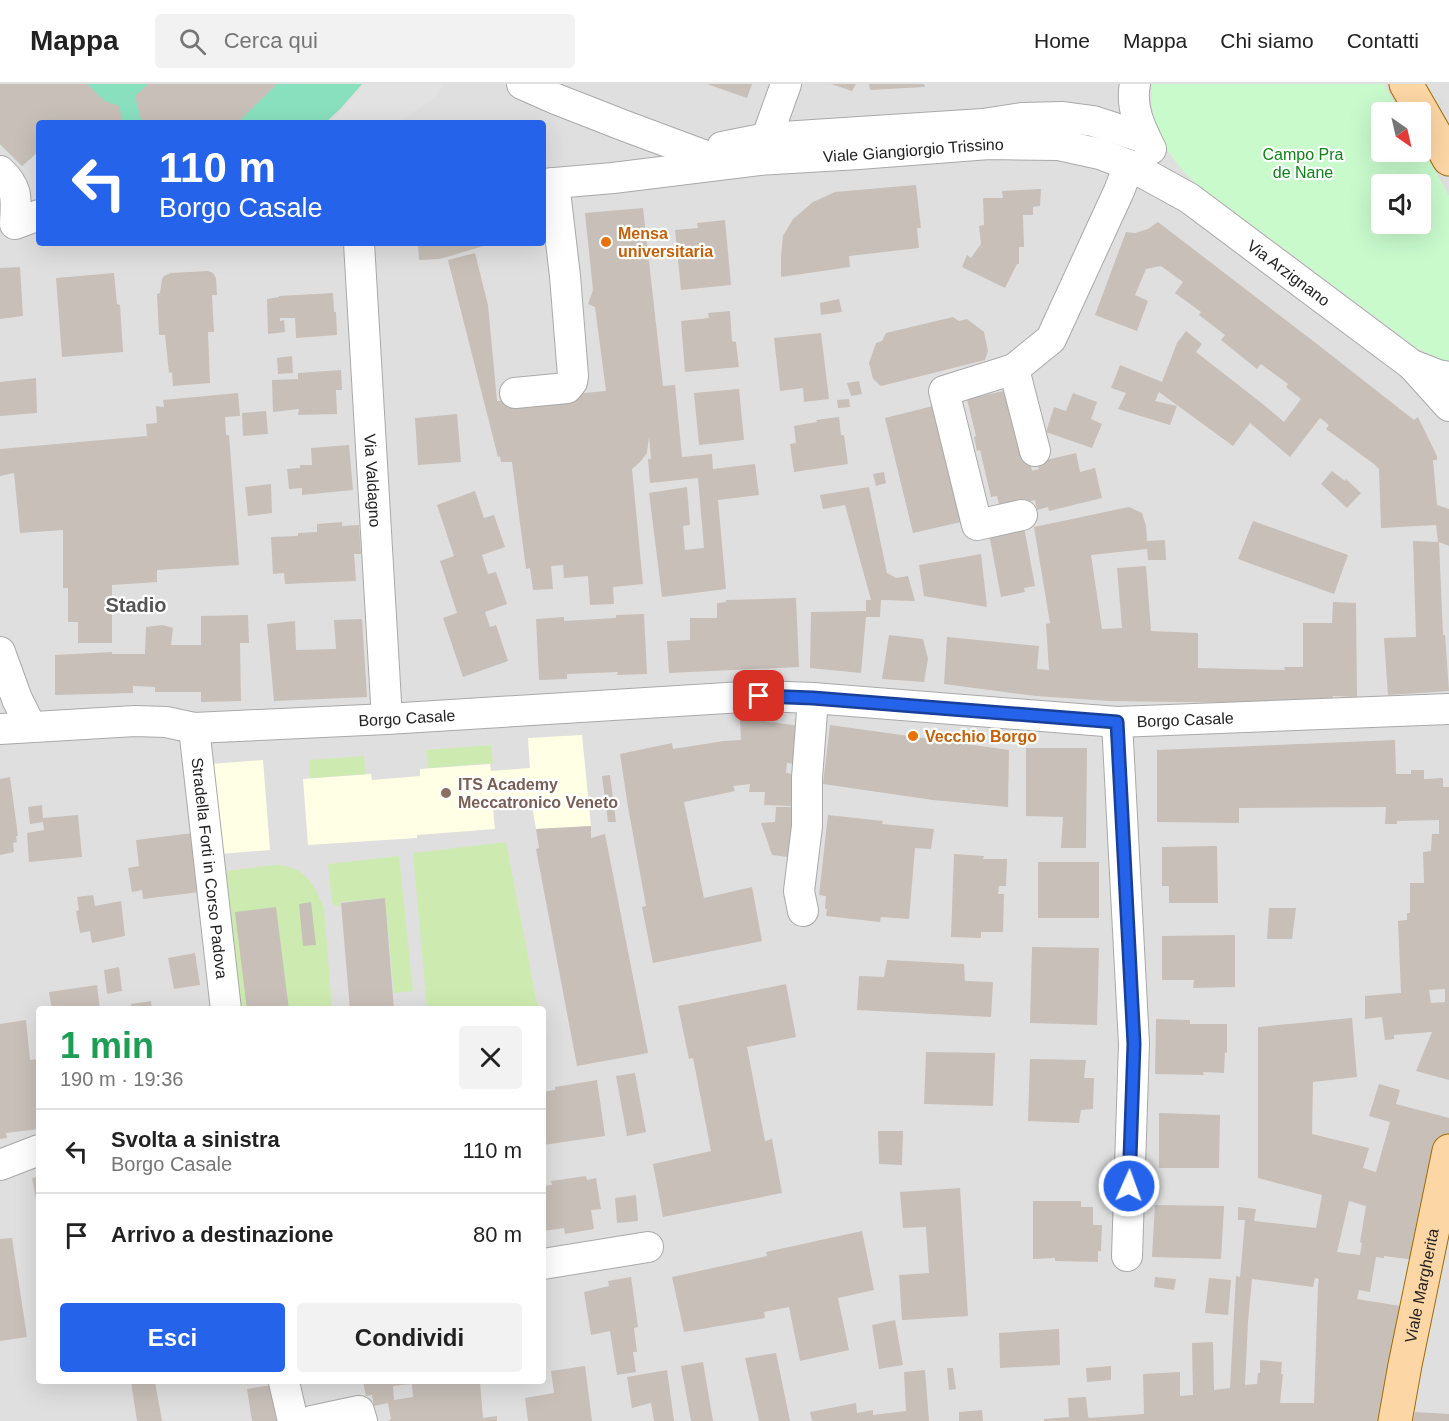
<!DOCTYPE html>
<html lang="it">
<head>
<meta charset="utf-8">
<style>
  :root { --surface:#fff; --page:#f2f2f2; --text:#222; --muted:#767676; --line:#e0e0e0; --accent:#2563eb }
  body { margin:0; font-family:Arial,sans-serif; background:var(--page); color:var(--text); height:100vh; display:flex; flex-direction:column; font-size:22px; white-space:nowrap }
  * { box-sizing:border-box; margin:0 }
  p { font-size:20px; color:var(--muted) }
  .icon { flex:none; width:33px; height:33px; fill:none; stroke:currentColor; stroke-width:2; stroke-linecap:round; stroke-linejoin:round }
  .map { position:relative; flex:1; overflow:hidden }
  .drawer { position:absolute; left:36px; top:922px; width:510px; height:378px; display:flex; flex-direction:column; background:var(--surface); border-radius:6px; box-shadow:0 6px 24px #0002 }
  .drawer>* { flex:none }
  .hud { position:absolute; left:36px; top:36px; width:510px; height:126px; border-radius:6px; box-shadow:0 6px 24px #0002; background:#2563eb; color:#fff; overflow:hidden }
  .needle { width:39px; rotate:146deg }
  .buttons { position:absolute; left:1371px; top:18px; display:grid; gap:12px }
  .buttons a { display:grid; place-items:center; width:60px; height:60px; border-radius:6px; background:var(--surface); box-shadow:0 6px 24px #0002; font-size:30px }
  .pin { position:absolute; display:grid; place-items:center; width:51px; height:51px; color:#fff; margin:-26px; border-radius:12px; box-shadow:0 3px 9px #0006 }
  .me { position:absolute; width:66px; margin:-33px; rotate:2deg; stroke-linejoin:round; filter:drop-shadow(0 0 4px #0008) }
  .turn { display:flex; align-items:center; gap:21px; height:126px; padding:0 24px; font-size:27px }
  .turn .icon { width:78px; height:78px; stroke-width:2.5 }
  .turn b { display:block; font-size:42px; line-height:51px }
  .round { display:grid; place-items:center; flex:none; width:63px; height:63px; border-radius:6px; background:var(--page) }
  .summary { display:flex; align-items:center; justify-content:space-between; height:102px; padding:0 24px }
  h1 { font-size:36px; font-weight:600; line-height:45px; color:#1e9e55 }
  .button { display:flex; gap:12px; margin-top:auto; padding:12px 24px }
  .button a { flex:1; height:69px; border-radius:6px; background:var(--accent); color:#fff; font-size:24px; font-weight:600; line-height:69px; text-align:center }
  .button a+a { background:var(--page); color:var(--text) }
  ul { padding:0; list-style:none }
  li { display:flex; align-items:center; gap:18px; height:84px; padding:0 24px; border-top:2px solid var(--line) }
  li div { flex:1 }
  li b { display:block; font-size:22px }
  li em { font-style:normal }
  header { display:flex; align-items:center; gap:36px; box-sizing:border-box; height:84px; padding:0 30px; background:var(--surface); border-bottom:2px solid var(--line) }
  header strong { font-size:28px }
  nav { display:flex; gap:33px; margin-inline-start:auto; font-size:21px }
  .search { width:420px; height:54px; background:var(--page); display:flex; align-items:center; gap:15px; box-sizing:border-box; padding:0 21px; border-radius:6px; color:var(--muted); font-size:22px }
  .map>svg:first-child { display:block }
  .residential { fill:#e0dfdf; fill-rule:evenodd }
  .education { fill:#ffffe5 }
  .grass { fill:#cdebb0 }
  .park { fill:#c8facc; fill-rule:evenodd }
  .pitch { fill:#88e0be }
  .parking { fill:#e2e2e2 }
  .building { fill:#c7bfb8; fill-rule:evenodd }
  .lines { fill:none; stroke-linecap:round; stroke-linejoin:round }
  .minor-casing { stroke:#a9a9a9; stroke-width:32 }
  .major-casing { stroke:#a06b00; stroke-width:35 }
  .minor { stroke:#fff; stroke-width:30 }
  .major { stroke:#fcd6a4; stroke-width:33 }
  .route-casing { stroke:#184099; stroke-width:15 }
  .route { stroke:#2563eb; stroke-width:10 }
  .food-dot { fill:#e8710a; stroke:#fff; stroke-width:2 }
  .education-dot { fill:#8d6e63; stroke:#fff; stroke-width:2 }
  .labels { text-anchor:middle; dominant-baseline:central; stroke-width:4.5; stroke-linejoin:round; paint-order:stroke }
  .street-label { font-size:16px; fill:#222; stroke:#fff }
  .park-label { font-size:16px; fill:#0c8416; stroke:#fff }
  .food-label { font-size:16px; font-weight:bold; fill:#c56008; stroke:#fff; text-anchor:start }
  .education-label { font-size:16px; font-weight:bold; fill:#785e54; stroke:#fff; text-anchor:start }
  .quarter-label { font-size:20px; font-weight:bold; fill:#555; stroke:#fff }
</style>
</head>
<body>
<header>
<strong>Mappa</strong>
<div class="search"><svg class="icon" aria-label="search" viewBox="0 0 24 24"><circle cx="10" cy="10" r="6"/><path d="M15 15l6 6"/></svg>Cerca qui</div>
<nav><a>Home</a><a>Mappa</a><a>Chi siamo</a><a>Contatti</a></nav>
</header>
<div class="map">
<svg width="1449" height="1337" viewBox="0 0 1449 1337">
  <rect width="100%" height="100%" fill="#f2efe9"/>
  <path class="residential" d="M0,0h1449v1337h-1449zM1382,28h38v40h-38zM39,39h504v120h-504zM1382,100h38v40h-38zM39,926h504v372h-504z"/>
  <path class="education" d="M582,651l9,91 -55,3 -4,-23 -39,3 2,20 -78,6v3l-109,7 -5,-66 68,-5 1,6 48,-4v-7l70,-5 1,7 39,-3 -2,-30z
    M263,676l7,90 -51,4 -8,-90z"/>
  <path class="grass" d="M491,661l2,18 -65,5 -2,-18z
    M364,672l1,18 -55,4 -1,-18z
    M506,758l32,167h-111l-14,-156z
    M399,772l14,135 -19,2 -9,-95 -45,4v5l-6,-2 -2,-3 -4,-38z
    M274,781c31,1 40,18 50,44l8,100h-101l-14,-104 13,-2 -3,-32z"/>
  <path class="park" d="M1152,0h231l18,28h-19v40h38l1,-7 28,51v167l-32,-15 -224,-167c-28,-29 -45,-54 -41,-97zM1382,100h38v40h-38z"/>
  <path class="pitch" d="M0,0h362l-22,25 -15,14h-286v28l-17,15 -22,-22z"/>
  <path class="parking" d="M365,0h78l-8,13 -36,26h-69z"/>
  <path class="building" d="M0,0h87l18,17 14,5 4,17h-84v28l-17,15 -22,-22z
    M148,0h129l-40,39h-95l-7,-27z
    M707,0h45l-5,14z
    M831,0h25l-4,7z
    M869,0h55l1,3 -55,3z
    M916,101l5,43h-4l2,20 -70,8 1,11 -69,10v-21l2,-20 10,-17 20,-17 22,-10z
    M1041,105l-1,17 -7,1v8h-10l1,32h-5v17h-2l-12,24 -43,-21 5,-12 4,3 10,-14 -2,-18 5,-1 -1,-27h20l-1,-7z
    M643,124l20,178 12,-1 7,72 30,-3 1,15 42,-5 4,31 -41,5 8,89 -64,8 -13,-104 38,-6 3,38 -7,1 2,24 19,-2 -6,-70 -48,5 -2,-24h3l-2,-22 -2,16 -6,8 -9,8 11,115 -30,3 1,17 -24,1 -2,-29 -24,2 -1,-13 -12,1 2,23 -20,1 -3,-22 -4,1 -14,-107h-11l-1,-6 -2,1 -50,-197 27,-7 13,52 9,96 109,-10 -11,-84 -7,-3 5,-14 -8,-77z
    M725,136l6,65 -50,5 -6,-60 23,-2 -1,-5z
    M1158,138l159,122 97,76 4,-3 19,39v4h-4l4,45 12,4v37l-10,-4 4,93h2l4,56 -61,4 -4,-57 32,-1 -3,-96 25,1 -2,-17 -55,3 -2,-59 -5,-5 -48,-35 3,-4 -9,-7 -30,39 -40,-34 -17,23 -74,-54 -4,9 22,5 -7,19 -52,-16 8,-16 -15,-5 9,-23 42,17 15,-39 9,-12 16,13 -6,8 68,53 20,17 17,-23 -15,-12 2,-3 -27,-20 -4,5 -36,-29 4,-5 -26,-20 2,-3 -26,-19 8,-11 -22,-16 -15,3 -11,26 13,6 -11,30 -42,-16 31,-83 9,1 13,-4z
    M418,159h72v1l-43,13 -8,2 -20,1z
    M20,183l3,49 -23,3v-51z
    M208,187l5,2 3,5 1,17h-5l2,37h-6l2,51 -37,3 -1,-14 -3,1 -4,-38h-6l-2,-41 3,-1 2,-14 2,-3 7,-3z
    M114,189l3,31 3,1 3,47 -61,5 -6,-79z
    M333,209l1,19h2l1,23 -41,3 -1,-20h-15v3l4,-1 1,12 -17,2 -1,-35 12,-2v-1z
    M839,215l3,13 -21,3 -1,-12z
    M730,227l2,30 4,1 3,25 -54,5 -4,-51 28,-3 -1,-5z
    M953,233l6,4 8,-2 17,13 4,19 -3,9 -104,26 -8,-7 -4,-16 7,-20 6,-2 4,-8z
    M821,249l8,66 -25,3 -1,-14 -23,3 -6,-53z
    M292,272l1,17 -15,1 -1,-16z
    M341,286l1,20h-6l1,24 -39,1 1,-6 -26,3 -1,-32 26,-1v-6z
    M36,294l1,35 -37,3v-34z
    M859,297l3,13 -11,2 -4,-13z
    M739,305l5,51 -45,5 -5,-52z
    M1013,305l19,82 7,-2 -1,-4 5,-1 -1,-3 34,-8 4,19 15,-4 7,30 -53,13 -1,-4 -11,3 -2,-10 -35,8 -3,-12 -6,1 -11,-47 -3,1 -3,-14 2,-1 -9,-37z
    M238,309l2,23 -15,1 1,18h3l10,130 -82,5v12l-45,3v58h-34v-21h-10v-34h-5v-58l-43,3 -6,-60 -14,3v-27l147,-13 -1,-12 11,-1 -1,-17 8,1 -1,-7z
    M1073,309l24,9 -6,17 11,5 -10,24 -46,-16 8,-25 12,4z
    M849,315l1,8 -12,1 -1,-8z
    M933,322l28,116 -48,11 -28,-115z
    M266,327l2,23 -25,2 -1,-23z
    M457,330l4,48 -43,3 -3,-47z
    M839,333l2,18h3l4,29 -54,8 -4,-28 6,-1 -2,-17 23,-4 -1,-2z
    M349,361l4,45 -51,5v-7l-13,1 -2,-20 13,-1v-3h12l-1,-17z
    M1332,387l13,10 1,-2 15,14 -14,15 -26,-24z
    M884,388l2,11 -10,3 -3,-12z
    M271,400l1,29 -24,3 -3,-29z
    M869,403l18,86 9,5 12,-2 7,25 -34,-1 -1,17h-14l-5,56 -51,-5 1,-56 55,-1v-11h5l-26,-95 -22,4 -3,-14z
    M475,407l9,27 10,-3 11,32 -23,8 6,19 8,-2 11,32 -22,8 5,15 6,-2 12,36 -45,16 -20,-59 14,-5 -17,-52 14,-5 -17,-51z
    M1129,423l13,6 4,13 1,15 18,-1 1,20h-18l-1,-11 -56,6 11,74 20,-1 -5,-60 29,-2 5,65 47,2v35l87,2 -1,-3h19v-44h29l1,-21 23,1 1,94 -24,-1v8l-224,-3 -73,-5 -92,-12 3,-47 92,9 -2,23 12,1 -3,-46 4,-1 -16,-96z
    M1253,437l95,34 -14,39 -96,-35z
    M342,438v4l17,-1 2,29h-7l2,27 -71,3 -1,-11 -11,1 -2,-37 27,-1v-3l19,-1v-8z
    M1024,443l11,59 -11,2 1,4 -24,5 -12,-63z
    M981,470l6,53 -63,-11 -5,-31z
    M796,514l3,69 -130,6 -2,-32 23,-1v-22h27v-15l9,-1v-2z
    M644,530l3,60 -30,1 1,-3 -51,2v5l-28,1 -3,-61 28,-2v4l52,-3v-3z
    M248,531l1,28h-9l1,58 -40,1v-10h-46v-5l-22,-1v7l-78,2v-40l57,-3v2h33l1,-27 17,-2 10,3 -2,17h30v-29z
    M362,535l5,78 -93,4 -7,-77 28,-3 1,29 40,-1 -2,-29z
    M889,551l34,4 5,20 -4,23 -42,-3z
    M750,635l50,7 -4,38 -9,-1 -1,10 9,1 -3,32 -28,-1 1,-13h-16l1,-8 -17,2 2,5 -51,11 20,96 48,-11 10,54 -109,22 -11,-56 4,-1 -18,-99 -8,-53 52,-11 1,6 51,-8 17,-1 -1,-20z
    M830,641l179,25 -1,57 -75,-7 -110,-16z
    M1395,656l1,34h15v-4h13v9l19,-1v9h6v293l-33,-9 16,-39 -38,3v4l-9,1 -3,-23 -17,2v-23l36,-3 -3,-72 9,-1v-7h3v-30h14l-1,-31 8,-1 1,-17h7v-14l-42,1v3h-12l1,-17 -147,1v15l-82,-1v-72zM1445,905v13l-14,1 -2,-13z
    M1026,664h61l-1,100h-25l2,-31 -37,-1z
    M610,691l6,47h-8l-6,-46z
    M10,693l8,59h-2l1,6 -4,1 1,9 -14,3v-76z
    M42,721l1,13 35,-3 4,42 -53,5 -2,-29 17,-3 -1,-8 -13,2 -2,-17z
    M776,723h16l-1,13 8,-1 -4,39 -23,-3 -11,-32 14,-1z
    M828,731l55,6 -1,3 52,5 -3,20 -16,-1 -6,71 -28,-2 -1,5 -54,-6 1,-7h-2l1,-13 -7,-1z
    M591,742v12l14,-4 43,219 -71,13 -41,-217 3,-1 -3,-19z
    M193,749l7,59 -57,7 -1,-9 -10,2 -4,-24 11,-2 -3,-26z
    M1217,762l1,57h-49v-17h-7v-39z
    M954,770l30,2 -1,3h24l-1,27h-7l-1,8h6l-1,38h-22v6l-30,-1z
    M1038,778h61v56h-61z
    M93,811l2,11 26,-5 4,35 -33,7 -2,-12 -10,2 -4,-22 3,-1 -2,-13z
    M385,814l9,112h-44l-9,-107z
    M311,818l5,43 -13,1 -4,-42z
    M276,823l13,103h-42l-12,-98z
    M1269,824h27l-4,31h-25z
    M1235,851v52l-42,1 1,-8h-32v-44z
    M1032,863l67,1 -2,77 -67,-2z
    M195,869l5,32 -26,4 -6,-31z
    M887,876l77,4 1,17 28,1 -2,35 -134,-7 2,-34 25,1z
    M119,883l3,24 -15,3 -3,-24z
    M786,900l10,53 -49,10 18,94 7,-2 10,54 -119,24 -10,-53 58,-13 -18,-93 -4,1 -11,-53z
    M97,901l3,25h-48l-3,-18z
    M151,917l1,9h-20l-1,-6z
    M1352,934l5,59 -44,5 -1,52 57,14 -6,20 13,4 14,-50 -21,-6 10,-32 21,6 -4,14 53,14v16l-34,126 -31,-4v2l-8,-1 -6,35 -11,-2 -2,9 49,8 -20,114h-342v-2l25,-2 -1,-19 18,-1 2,19 1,2 55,-4 -1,-40 37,-2v24l13,-1 -1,-52 21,-1 1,48 16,-2 6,-112 4,1 5,-57h-7v-13l18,2 -2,12 62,7 6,-33 -64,-17v-151zM1349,1117l17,5 -6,36 2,1 -2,12 -23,-3zM1315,1194l4,1 -1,7 -4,117h-34l3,-29h-2l1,-12 -22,-2v13h-2l-1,11 -12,1 3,-63 4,-43 61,8z
    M1156,935l34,1v4h37v29l-2,-1 -1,21 -21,-1 1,3 -49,-1z
    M26,936l4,40 9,-1v70l-33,4 1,5 -7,1v-115z
    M926,968l69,1 -2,53 -69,-2z
    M1030,975l56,1 -2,18h10l-1,31 -12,1 -2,13 -51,-2z
    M635,989l11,59 -19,4 -11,-60z
    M597,996l8,56 -62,9v-53l12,-2v-3z
    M1159,1029l61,2 -1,53h-60z
    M878,1047h25l-1,34 -23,-1z
    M586,1092l1,4 9,-2 5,31 -10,1 3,19 -29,5 -1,-6 -21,3v-45l9,-1 -1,-4z
    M39,1093v33h-1l-6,-32z
    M960,1104l8,128 -66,4 -3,-45 30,-2 -3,-46 -23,1 -3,-36z
    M636,1111l2,26 -21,2 -2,-25z
    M1033,1117h48v6h12v18h9l-1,26h-3v11l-43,-1v-3l-22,1z
    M1155,1121l69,1 -3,53 -69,-2z
    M862,1147l12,59 -36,8 11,52 -49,11 -11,-54 -25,5 1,6 -81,14 -12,-55 95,-21 -1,-4z
    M12,1154l15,99 -27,4v-102z
    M631,1193l7,50 -4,1 3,24h-4l3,20 -19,3 -7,-44 -19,4 -7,-43 25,-6 -1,-5z
    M1155,1193l21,2 -2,11 -20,-3z
    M1209,1194l22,2 -3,35 -23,-2z
    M895,1236l8,45 -24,4 -7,-44z
    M1059,1245l1,36 -60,3 -1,-35z
    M776,1269l14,68h-31l-14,-63z
    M703,1278l10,59h-22l-10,-55z
    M585,1282l7,55h-64l-3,-23 29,-5 -3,-22z
    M1111,1282v14l-24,2 -1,-14z
    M947,1284h6l3,21 -7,1z
    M667,1286l7,51h-20l-3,-18 -19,5 -5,-31z
    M925,1286l4,51h-117l-2,-9 46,-9 1,10 16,-3v5l33,-4 -2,-39z
    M131,1298h24l7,39h-25z
    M363,1298h117l3,36 14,-2v5h-109l3,-2 -3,-16 -14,3 -2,-11 -6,1zM412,1300l1,13 -19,3 -1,-14z
    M278,1300l7,37h-33l-5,-32z
    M982,1326l1,11h-24v-9z
    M1415,1328l34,2v7h-36z"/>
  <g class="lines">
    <g class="minor-casing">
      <g id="minor">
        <path d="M522,0l34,15 69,27 97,36"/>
        <path d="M1135,0c-5,24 6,45 16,65"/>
        <path d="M722,63l45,-9 216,-14 39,-6 41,-1 30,4 52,17"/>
        <path d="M761,70l25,-70"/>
        <path d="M0,87c19,18 16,28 15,53l24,-9"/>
        <path id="s1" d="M543,100l70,-6 146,-18 100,-6 130,-10 70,1 41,9 29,11 60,33 223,167 26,10 11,2"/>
        <path id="s2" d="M359,159l28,476"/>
        <path d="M1412,281l37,41"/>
        <path d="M1014,285l21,82"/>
        <path d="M515,309l52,-5 5,-6 1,-6 -8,-100 -11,-93"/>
        <path d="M1022,431l-45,10 -33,-134 70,-22 37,-30 68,-148 10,-26"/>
        <path d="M0,568l17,47 14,28"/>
        <path d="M1117,638l17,322 -7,212"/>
        <path id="s3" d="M194,644l32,282"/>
        <path id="s4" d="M0,645l135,-8 31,1 28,6 193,-9 372,-23 54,2 304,24 332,-13"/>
        <path d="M803,827l-4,-20 8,-65v-48l6,-80"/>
        <path d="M0,1081l39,-15"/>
        <path d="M543,1180l105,-17"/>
        <path d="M284,1298l9,39"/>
        <path d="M312,1337l47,-10 3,10"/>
      </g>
    </g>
    <g class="major-casing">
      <g id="major">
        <path d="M1406,0l43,75"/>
        <path id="s5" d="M1395,1337l10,-56 44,-214"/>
      </g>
    </g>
    <use href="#minor" class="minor"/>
    <use href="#major" class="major"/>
  </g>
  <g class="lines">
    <g class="route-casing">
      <path id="route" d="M759,612l54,2 304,24 17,322 -5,142"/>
    </g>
    <use href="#route" class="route"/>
  </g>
  <g class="food-dot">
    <circle cx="606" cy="158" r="6"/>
    <circle cx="913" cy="652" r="6"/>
  </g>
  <circle class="education-dot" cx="446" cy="709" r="6"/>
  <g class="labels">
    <g class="street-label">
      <text stroke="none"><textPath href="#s1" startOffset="372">Viale Giangiorgio Trissino</textPath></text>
      <text stroke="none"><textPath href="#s1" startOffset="784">Via Arzignano</textPath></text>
      <text stroke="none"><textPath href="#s2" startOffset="238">Via Valdagno</textPath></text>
      <text stroke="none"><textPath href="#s4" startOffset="408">Borgo Casale</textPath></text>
      <text stroke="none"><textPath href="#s4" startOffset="1188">Borgo Casale</textPath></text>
      <text stroke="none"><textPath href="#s3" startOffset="141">Stradella Forti in Corso Padova</textPath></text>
      <text stroke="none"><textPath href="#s5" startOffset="138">Viale Margherita</textPath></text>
    </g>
    <g class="park-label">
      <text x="1303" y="70">Campo Pra<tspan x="1303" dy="18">de Nane</tspan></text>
    </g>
    <g class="food-label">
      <text x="618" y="149">Mensa<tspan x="618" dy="18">universitaria</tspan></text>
      <text x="925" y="652">Vecchio Borgo</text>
    </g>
    <g class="education-label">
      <text x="458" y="700">ITS Academy<tspan x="458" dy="18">Meccatronico Veneto</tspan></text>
    </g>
    <g class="quarter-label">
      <text x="136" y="521">Stadio</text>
    </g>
  </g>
</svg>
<div class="buttons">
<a><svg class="needle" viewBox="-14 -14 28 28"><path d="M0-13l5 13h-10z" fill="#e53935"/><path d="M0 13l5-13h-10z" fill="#767676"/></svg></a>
<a><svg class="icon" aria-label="sound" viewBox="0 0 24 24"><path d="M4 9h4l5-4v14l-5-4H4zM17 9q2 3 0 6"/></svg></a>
</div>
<div class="pin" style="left:759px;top:612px;background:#d93025"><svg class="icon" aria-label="arrive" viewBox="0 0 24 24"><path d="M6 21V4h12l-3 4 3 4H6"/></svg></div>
<svg class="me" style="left:1129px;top:1102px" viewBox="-20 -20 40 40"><circle r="17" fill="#2563eb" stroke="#fff" stroke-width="3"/><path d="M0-11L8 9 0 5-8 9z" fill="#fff"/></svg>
<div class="hud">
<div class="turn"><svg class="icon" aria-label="left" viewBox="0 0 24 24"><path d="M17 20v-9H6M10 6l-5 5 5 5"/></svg><div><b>110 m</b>Borgo Casale</div></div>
</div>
<section class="drawer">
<div class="summary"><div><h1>1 min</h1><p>190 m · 19:36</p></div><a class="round"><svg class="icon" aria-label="close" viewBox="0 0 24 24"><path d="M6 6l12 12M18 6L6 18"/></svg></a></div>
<ul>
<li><svg class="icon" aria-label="left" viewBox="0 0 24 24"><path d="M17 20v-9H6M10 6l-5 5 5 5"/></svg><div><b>Svolta a sinistra</b><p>Borgo Casale</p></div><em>110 m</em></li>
<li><svg class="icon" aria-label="arrive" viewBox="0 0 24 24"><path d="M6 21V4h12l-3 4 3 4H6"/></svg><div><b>Arrivo a destinazione</b></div><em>80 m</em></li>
</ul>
<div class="button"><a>Esci</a><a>Condividi</a></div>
</section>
</div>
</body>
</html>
